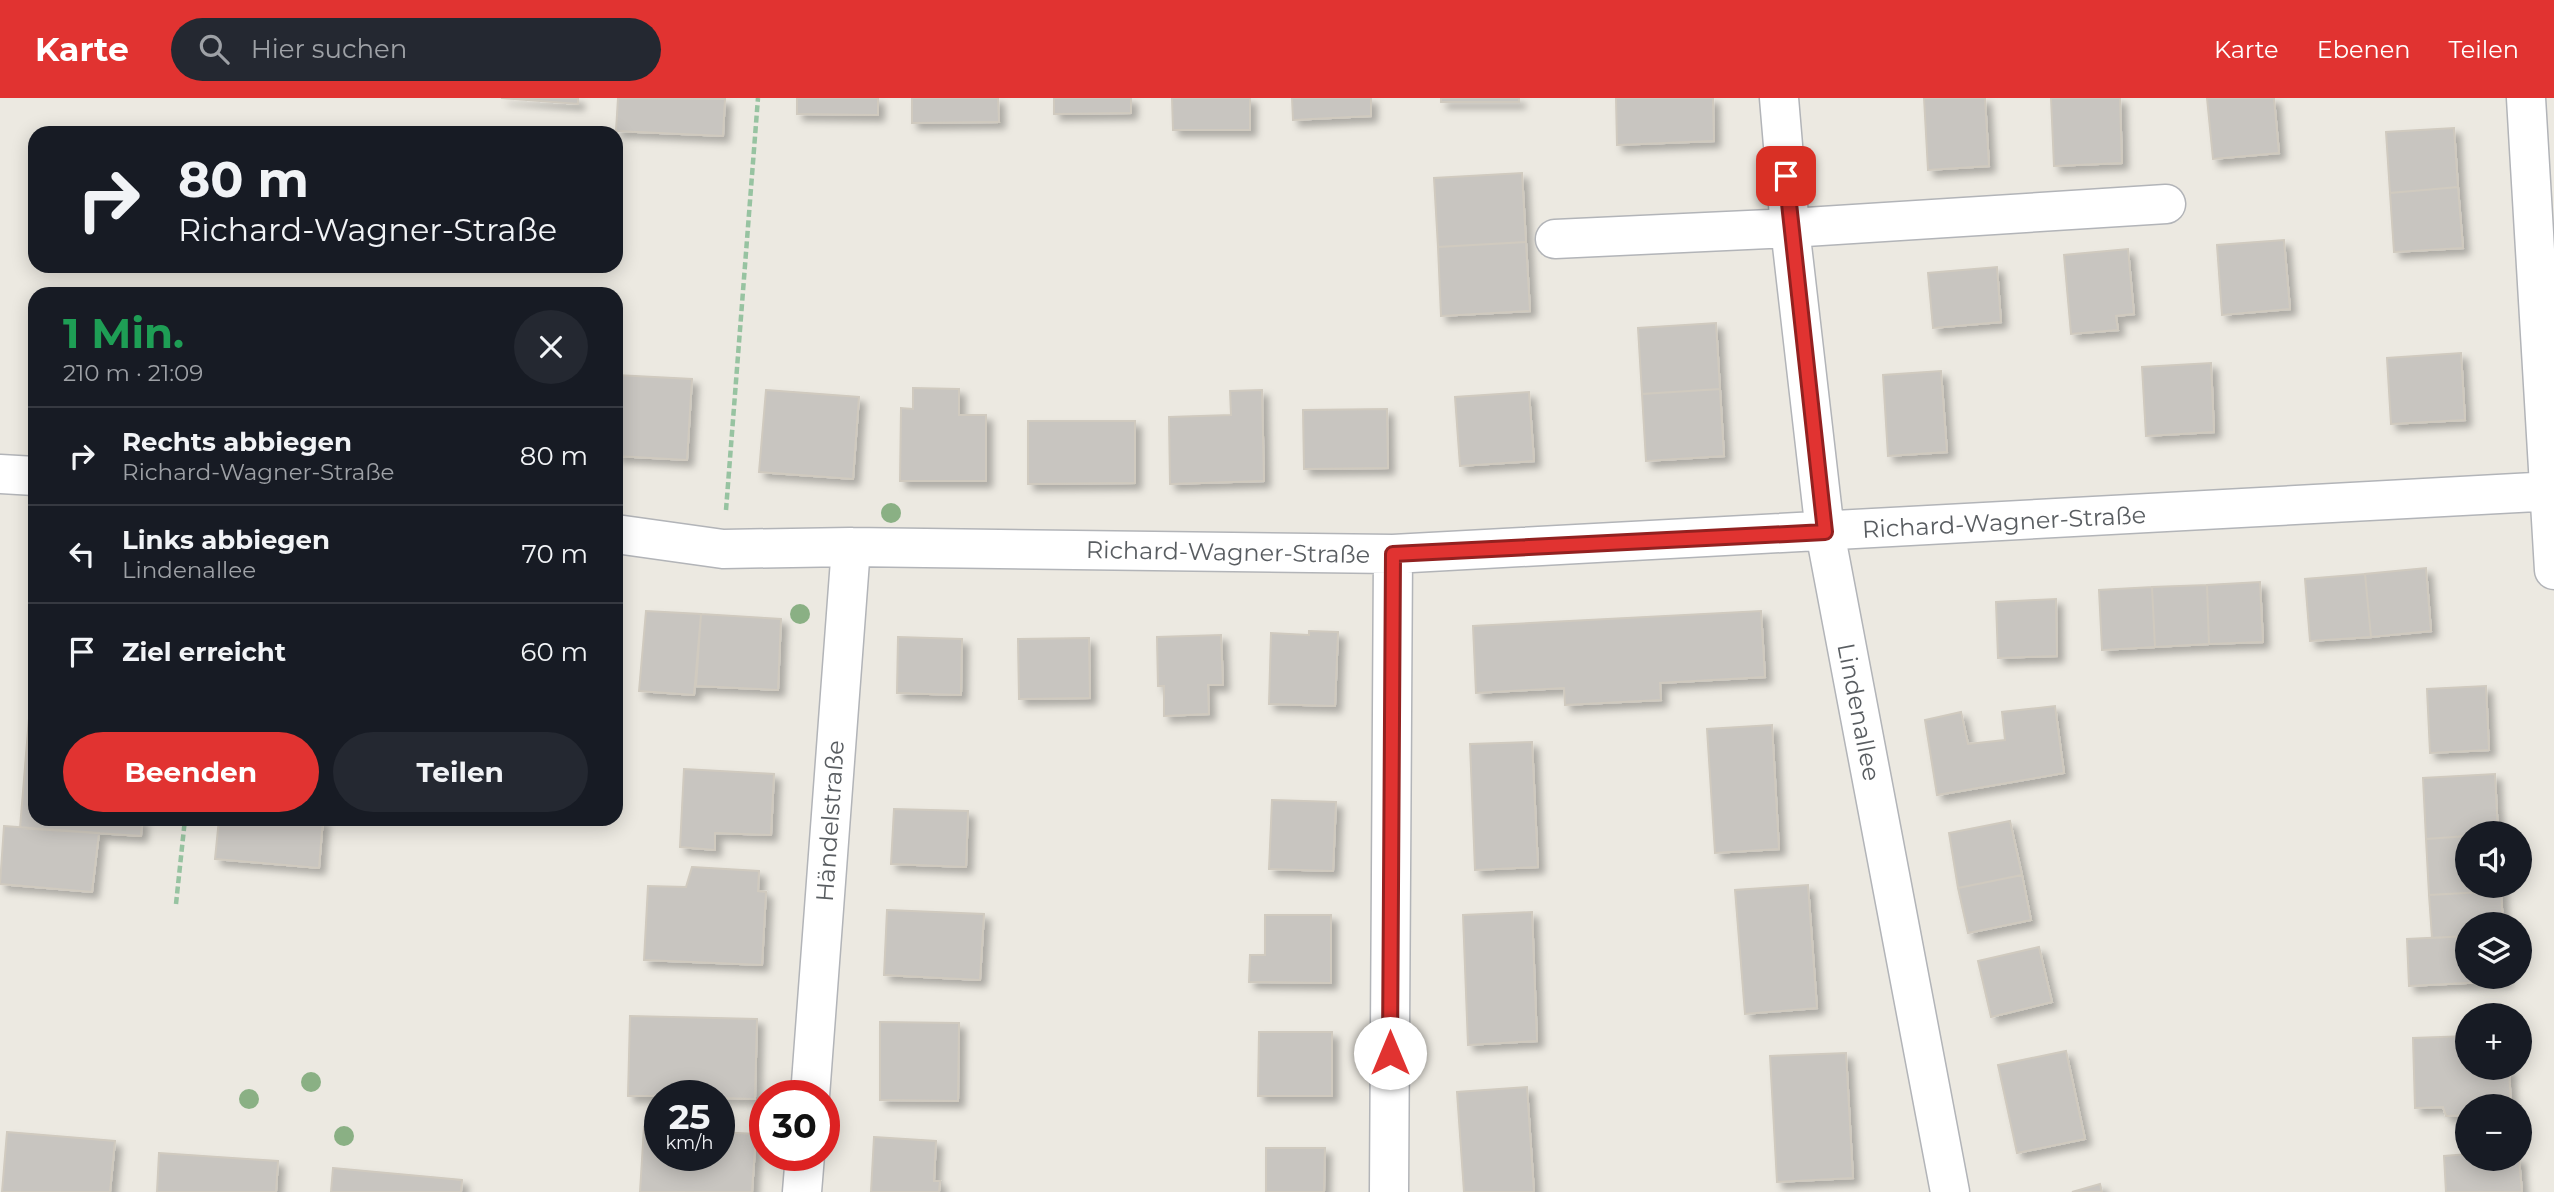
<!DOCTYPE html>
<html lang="de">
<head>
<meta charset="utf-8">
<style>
  :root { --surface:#171b24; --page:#242831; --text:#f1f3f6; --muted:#9ea1a6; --line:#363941; --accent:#e13331 }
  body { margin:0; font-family:Montserrat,sans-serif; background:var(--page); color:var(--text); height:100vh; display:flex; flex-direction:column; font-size:26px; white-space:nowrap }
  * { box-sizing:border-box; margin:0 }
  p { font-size:23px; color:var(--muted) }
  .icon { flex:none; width:38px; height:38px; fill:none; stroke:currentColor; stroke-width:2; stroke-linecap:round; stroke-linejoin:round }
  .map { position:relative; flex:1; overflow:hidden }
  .drawer { position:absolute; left:28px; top:189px; width:595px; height:539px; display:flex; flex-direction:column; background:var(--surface); border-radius:21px; box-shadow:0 4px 18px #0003 }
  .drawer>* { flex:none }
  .top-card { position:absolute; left:28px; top:28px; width:595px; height:147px; border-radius:21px; box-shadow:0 4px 18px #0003; background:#171b24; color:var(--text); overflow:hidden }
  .controls { position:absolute; left:2455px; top:723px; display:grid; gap:14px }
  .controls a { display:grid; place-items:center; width:77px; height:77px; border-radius:50%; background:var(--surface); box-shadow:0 4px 18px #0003; font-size:35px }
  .speed { position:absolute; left:644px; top:982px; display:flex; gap:14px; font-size:35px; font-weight:700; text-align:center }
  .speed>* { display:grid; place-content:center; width:91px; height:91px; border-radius:50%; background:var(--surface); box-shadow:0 4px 18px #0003; line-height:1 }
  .speed small { font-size:18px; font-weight:400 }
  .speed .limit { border:10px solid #d22; background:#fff; color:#111 }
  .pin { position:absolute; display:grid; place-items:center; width:60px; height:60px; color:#fff; margin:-30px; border-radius:14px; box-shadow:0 4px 10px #0006 }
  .me { position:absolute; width:77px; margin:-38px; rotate:0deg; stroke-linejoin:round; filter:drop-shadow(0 0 5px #0008) }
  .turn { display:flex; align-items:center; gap:24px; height:147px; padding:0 35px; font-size:32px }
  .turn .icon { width:91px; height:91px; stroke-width:2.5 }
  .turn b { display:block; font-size:49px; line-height:60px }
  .round { display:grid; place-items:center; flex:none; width:74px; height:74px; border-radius:37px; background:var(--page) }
  .head { display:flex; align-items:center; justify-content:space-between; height:119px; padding:0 35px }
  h1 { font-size:42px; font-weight:700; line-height:52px; color:#1e9e55 }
  .cta { display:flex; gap:14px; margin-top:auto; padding:14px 35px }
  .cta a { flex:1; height:80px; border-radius:42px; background:var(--accent); color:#fff; font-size:28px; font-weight:700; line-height:80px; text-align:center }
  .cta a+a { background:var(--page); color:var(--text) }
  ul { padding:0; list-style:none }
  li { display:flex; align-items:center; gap:21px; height:98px; padding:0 35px; border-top:2px solid var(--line) }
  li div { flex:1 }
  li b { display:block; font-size:26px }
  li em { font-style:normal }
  header { display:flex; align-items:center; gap:42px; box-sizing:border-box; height:98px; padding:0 35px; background:var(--accent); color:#fff }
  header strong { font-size:33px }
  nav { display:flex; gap:38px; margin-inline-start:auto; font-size:24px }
  .search { width:490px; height:63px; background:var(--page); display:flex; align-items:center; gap:18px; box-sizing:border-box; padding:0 24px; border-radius:38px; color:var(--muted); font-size:26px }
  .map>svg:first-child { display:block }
  .building { fill:#c8c5c0; stroke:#d0cabf; stroke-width:2; filter:url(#shadow) }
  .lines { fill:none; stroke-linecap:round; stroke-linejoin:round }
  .minor-casing { stroke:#b2b4b8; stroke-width:41 }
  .path { stroke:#97c3a1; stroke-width:4.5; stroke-dasharray:7 3.5; stroke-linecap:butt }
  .minor { stroke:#fff; stroke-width:38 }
  .tree { fill:#8ab084 }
  .route-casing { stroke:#922120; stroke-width:18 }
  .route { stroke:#e13331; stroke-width:12 }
  .labels { text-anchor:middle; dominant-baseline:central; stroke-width:5; stroke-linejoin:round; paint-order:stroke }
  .street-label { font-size:24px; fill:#595d61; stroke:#fff }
</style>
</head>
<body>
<header>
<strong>Karte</strong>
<div class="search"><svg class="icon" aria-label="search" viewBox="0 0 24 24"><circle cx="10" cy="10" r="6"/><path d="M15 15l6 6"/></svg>Hier suchen</div>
<nav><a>Karte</a><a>Ebenen</a><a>Teilen</a></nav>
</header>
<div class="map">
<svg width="2554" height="1094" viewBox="0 0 2554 1094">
  <defs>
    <filter id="shadow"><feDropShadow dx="6" dy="6" stdDeviation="3.5" flood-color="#0004"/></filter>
  </defs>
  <rect width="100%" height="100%" fill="#ece9e1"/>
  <path class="building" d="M501,0h77v6z
    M618,0l107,1 -2,37 -107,-5z
    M797,0h81v17l-81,-1z
    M912,0h86l1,24 -87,1z
    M1054,0h77v15l-77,1z
    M1172,0h78v32h-77z
    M1292,0h79v18l-78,4z
    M1441,0h78v4h-78z
    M1616,0h97l1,43 -97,4z
    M1924,0h61l4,68 -61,4z
    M2051,0h69l2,65 -68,3z
    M2207,0h67l5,55 -66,6z
    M2454,30l4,59 -68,6 -4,-61z
    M1522,75l4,69 -88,5 -4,-69z
    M2458,89l5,61 -69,4 -4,-59z
    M2284,142l6,69 -68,6 -5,-70z
    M1526,144l4,69 -89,5 -3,-69z
    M2128,151l6,65 -18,2 2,14 -47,4 -7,-79z
    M1997,169l4,55 -68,6 -5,-55z
    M1716,225l4,66 -78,5 -4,-66z
    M2461,255l4,67 -74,4 -4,-66z
    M2211,265l3,69 -68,4 -4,-69z
    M1941,273l6,81 -59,4 -5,-81z
    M616,277l76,4 -5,81 -71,-4z
    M913,290l46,1v26h27v66h-86l1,-73 12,1z
    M1720,291l4,67 -78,5 -4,-67z
    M766,292l93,7 -6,82 -94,-7z
    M1262,292l2,91 -94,3 -1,-67 62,-2 -1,-24z
    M1529,294l5,69 -74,5 -5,-69z
    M1387,311l1,59 -84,1 -1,-59z
    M1028,323h107v62l-107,1z
    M2426,470l5,63 -60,6 -6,-63z
    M2365,476l6,63 -61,4 -5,-62z
    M2260,484l3,60 -54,2 -2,-59z
    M2207,487l2,59 -54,3 -3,-60z
    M2152,489l3,60 -53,3 -3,-60z
    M2056,501l1,57 -59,2 -2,-56z
    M646,513l55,3 -7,81 -55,-4z
    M1761,513l4,66 -105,6 1,17 -96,5 -1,-17 -88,5 -3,-67z
    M701,516l80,5 -3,71 -82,-4z
    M1309,533l29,1 -3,74 -66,-2 2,-71 38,2z
    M1221,537l2,50h-15l1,29 -45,2v-30h-6l-1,-49z
    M898,539l64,2 -1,56 -64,-2z
    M1089,540l1,60 -71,1 -1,-60z
    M35,547v174h107l-1,17 -121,-8z
    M2486,588l3,64 -59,3 -3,-64z
    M2055,608l9,67 -127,22 -12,-75 36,-8 7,32 37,-4 -3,-28z
    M1772,627l7,124 -64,4 -8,-124z
    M1532,644l6,125 -63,3 -5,-126z
    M684,671l90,5 -3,61 -56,-2v17l-35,-3z
    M2495,676l3,59h-30v3l-42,3 -3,-61z
    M1272,702l64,2 -3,69 -64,-2z
    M894,711l74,2 -2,56 -75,-3z
    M219,721h104l-4,49 -104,-9z
    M2010,723l12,54 -64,13 -9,-55z
    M4,728l95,7 -7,59 -92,-8z
    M2468,738v50h33v5l-72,4 -3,-56z
    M692,769l67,4 -1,20 8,1 -4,73 -118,-5 4,-74 38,1z
    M2022,777l9,45 -63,13 -10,-45z
    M1808,787l9,123 -72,6 -10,-124z
    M2501,793l2,33h-35v12l-36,2 -3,-43z
    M887,812l97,4 -4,66 -96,-5z
    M1532,814l5,129 -69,4 -5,-130z
    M1265,817h66v68l-82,-1 1,-27h15z
    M2468,838v40h38v5l-97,5 -2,-47z
    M2039,849l13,55 -61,15 -13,-56z
    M630,918l127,3 -2,80 -36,-1v-2h-91z
    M880,924l79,1 -1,78 -78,-1z
    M1259,934h73v64h-74z
    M2468,938v32h41l2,38h-43v9l-22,1 -3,-9 -28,1 -2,-70z
    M2066,953l19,88 -68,14 -19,-88z
    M1846,955l7,125 -76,4 -7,-126z
    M1527,989l7,105h-70l-7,-100z
    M644,1029l16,1v27h59v-23l37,2 -4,58h-112z
    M7,1034l108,9 -5,51h-108z
    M874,1039l62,4 -2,40h6l-1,11h-68z
    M1266,1050h59l-1,44h-58z
    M159,1055l119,8 -2,31h-119z
    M2468,1056v4h51l3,34h-76l-2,-36z
    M333,1070l129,12 -1,12h-130z
    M2100,1086l2,8h-30z"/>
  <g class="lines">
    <g class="minor-casing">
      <path id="minor" d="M1779,0l11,130 35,304 125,660
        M2526,0l28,472
        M1555,141l235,-11 376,-24
        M0,376l35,2
        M616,436l107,15 128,-2 542,7 1161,-63
        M810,998l41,-549
        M802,1094l3,-37
        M1389,1094l4,-638"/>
    </g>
    <path class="path" d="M726,412l32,-412
      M176,806l9,-85"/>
    <use href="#minor" class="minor"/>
  </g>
  <g class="tree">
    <circle cx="891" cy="415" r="10"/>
    <circle cx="800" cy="516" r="10"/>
    <circle cx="311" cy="984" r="10"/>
    <circle cx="249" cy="1001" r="10"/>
    <circle cx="344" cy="1038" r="10"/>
  </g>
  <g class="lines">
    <g class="route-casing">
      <path id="route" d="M1390,955l3,-499 432,-22 -39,-356"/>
    </g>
    <use href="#route" class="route"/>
  </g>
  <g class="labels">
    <g class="street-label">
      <text transform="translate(2004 424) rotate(-3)">Richard-Wagner-Straße</text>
      <text transform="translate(1228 454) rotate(1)">Richard-Wagner-Straße</text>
      <text transform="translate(1859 614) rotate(79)">Lindenallee</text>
      <text transform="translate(830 723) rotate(-86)">Händelstraße</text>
    </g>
  </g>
</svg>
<div class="controls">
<a><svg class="icon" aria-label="sound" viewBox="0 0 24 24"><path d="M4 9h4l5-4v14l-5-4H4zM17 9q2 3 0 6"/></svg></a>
<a><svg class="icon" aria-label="layers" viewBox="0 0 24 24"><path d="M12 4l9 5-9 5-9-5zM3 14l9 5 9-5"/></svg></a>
<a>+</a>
<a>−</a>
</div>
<div class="speed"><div>25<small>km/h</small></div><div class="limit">30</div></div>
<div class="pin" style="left:1786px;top:78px;background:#d93025"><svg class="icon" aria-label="arrive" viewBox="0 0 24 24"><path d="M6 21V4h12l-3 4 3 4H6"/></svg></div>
<svg class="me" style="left:1390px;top:955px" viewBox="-20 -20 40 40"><circle r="19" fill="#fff"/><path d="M0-13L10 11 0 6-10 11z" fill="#e13331"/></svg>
<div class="top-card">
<div class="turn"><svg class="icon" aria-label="right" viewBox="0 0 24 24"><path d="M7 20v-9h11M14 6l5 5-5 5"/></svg><div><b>80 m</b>Richard-Wagner-Straße</div></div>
</div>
<section class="drawer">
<div class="head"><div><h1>1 Min.</h1><p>210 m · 21:09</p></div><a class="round"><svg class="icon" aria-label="close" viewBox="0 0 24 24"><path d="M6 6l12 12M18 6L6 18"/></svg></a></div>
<ul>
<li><svg class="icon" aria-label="right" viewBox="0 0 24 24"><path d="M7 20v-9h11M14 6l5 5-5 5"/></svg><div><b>Rechts abbiegen</b><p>Richard-Wagner-Straße</p></div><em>80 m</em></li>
<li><svg class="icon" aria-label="left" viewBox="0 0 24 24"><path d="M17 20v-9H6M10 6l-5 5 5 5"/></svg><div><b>Links abbiegen</b><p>Lindenallee</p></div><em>70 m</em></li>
<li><svg class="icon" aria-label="arrive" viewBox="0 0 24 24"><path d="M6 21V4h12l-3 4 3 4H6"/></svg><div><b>Ziel erreicht</b></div><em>60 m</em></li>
</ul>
<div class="cta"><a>Beenden</a><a>Teilen</a></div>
</section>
</div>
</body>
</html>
